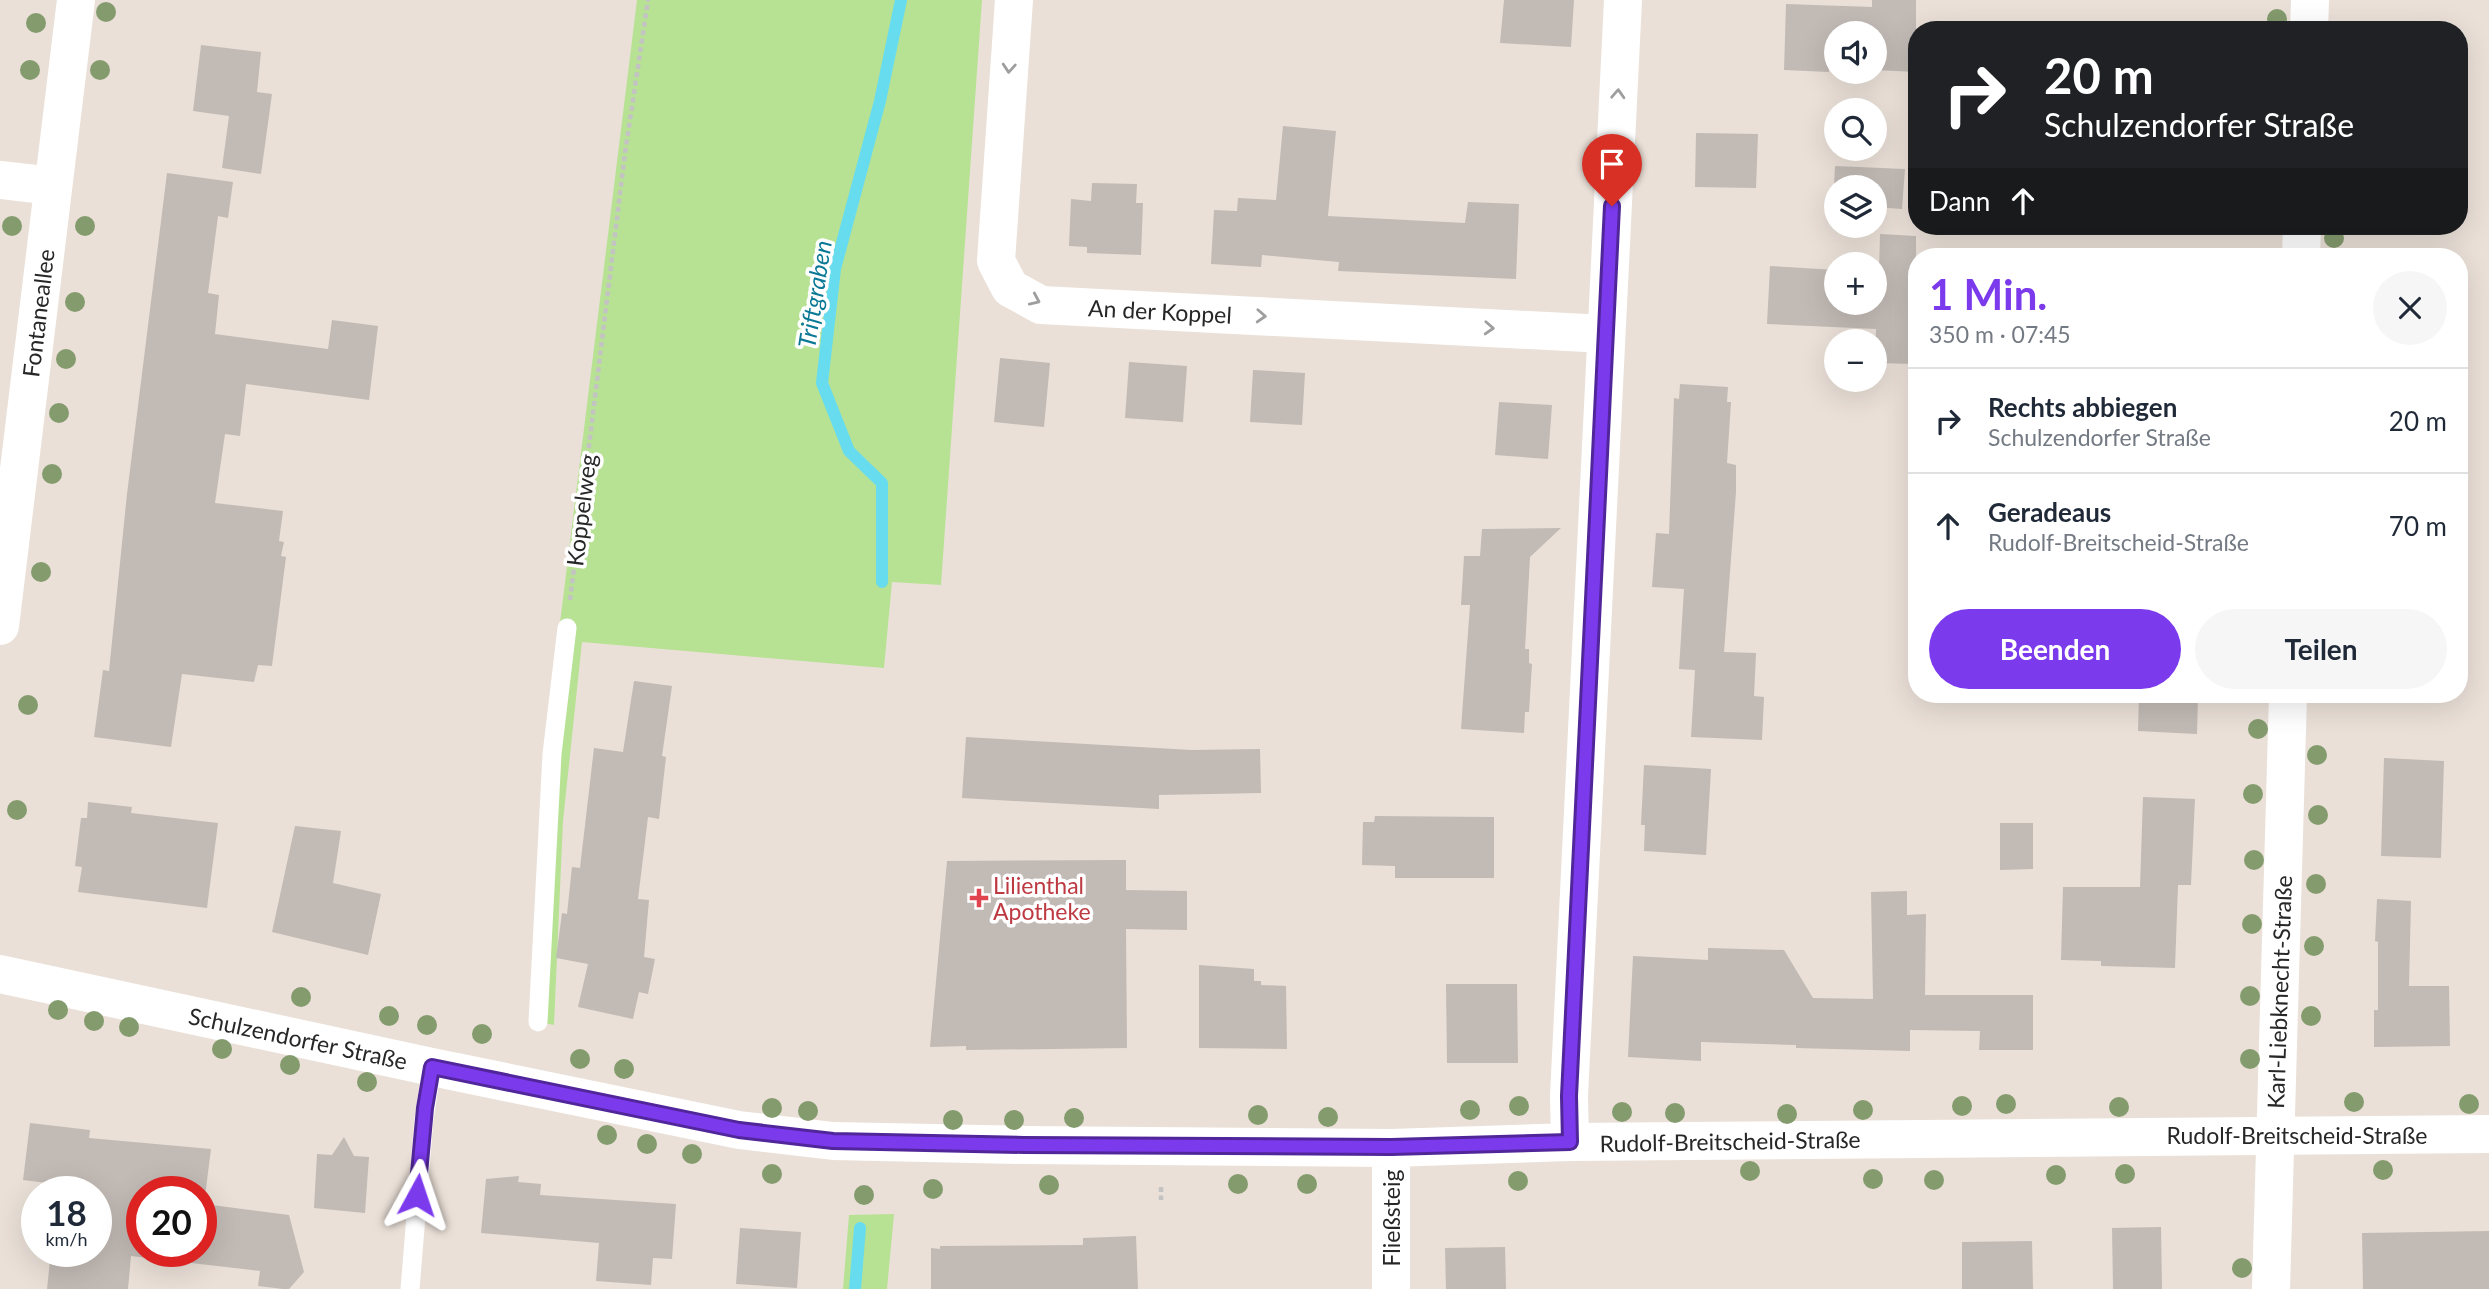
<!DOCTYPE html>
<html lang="de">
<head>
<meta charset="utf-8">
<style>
  :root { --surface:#fff; --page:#f6f6f7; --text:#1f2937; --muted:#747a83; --line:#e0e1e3; --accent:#7c3aed }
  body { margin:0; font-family:Lato,sans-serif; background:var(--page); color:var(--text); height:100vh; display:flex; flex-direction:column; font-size:26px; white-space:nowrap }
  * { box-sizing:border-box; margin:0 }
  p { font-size:23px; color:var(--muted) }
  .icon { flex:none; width:38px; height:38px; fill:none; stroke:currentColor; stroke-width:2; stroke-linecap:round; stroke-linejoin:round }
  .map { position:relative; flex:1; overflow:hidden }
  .details { position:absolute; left:1908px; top:248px; width:560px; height:455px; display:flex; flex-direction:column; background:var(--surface); border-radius:28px; box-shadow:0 7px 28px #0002 }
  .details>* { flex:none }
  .top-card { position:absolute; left:1908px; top:21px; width:560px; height:214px; border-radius:28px; box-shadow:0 7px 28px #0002; background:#202124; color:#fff; overflow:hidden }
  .tools { position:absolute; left:1824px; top:21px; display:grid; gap:14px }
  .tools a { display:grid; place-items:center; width:63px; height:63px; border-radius:50%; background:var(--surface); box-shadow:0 7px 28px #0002; font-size:35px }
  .speed { position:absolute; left:21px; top:1176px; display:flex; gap:14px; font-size:35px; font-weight:700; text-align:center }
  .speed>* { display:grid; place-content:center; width:91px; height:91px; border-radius:50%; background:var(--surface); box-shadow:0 7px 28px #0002; line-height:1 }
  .speed small { font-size:18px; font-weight:400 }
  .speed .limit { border:10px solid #d22; background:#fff; color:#111 }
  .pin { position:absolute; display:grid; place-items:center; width:60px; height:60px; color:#fff; margin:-72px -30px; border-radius:50% 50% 50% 0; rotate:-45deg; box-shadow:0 0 7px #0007 }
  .pin .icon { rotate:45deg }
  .me { position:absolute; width:77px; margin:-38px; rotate:5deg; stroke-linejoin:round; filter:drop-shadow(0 0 5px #0008) }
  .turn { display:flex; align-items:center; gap:24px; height:147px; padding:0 21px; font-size:32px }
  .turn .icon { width:91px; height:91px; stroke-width:2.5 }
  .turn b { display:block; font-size:49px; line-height:60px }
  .then { display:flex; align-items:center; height:66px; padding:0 21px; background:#0003; gap:14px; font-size:26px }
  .round { display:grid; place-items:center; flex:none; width:74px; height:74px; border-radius:37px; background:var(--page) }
  .headline { display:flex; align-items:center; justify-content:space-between; height:119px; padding:0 21px }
  h1 { font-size:42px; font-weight:700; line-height:52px; color:var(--accent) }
  .cta { display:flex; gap:14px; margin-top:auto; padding:14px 21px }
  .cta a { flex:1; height:80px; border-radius:42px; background:var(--accent); color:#fff; font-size:28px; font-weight:700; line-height:80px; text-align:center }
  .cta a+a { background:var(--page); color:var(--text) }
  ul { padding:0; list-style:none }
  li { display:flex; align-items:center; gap:21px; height:105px; padding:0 21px; border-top:2px solid var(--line) }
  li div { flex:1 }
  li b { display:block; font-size:26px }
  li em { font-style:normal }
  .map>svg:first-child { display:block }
  .green { fill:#b7e293 }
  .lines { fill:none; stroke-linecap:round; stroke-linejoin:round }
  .stream { stroke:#68dcef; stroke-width:12 }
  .building { fill:#c2bab5; fill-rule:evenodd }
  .path { stroke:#c3c3c3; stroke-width:4.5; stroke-dasharray:5 3.5; stroke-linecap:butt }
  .lane { stroke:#fff; stroke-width:19 }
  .street { stroke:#fff; stroke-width:38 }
  .secondary { stroke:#fff; stroke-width:38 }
  .tree { fill:#849b6e }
  .oneway { stroke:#9e9e9e }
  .route-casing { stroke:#51269a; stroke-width:18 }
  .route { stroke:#7c3aed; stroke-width:12 }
  .health-dot { fill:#e0444e; stroke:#fff; stroke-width:2.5 }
  .labels { text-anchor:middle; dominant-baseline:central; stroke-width:7; stroke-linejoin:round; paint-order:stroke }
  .street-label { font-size:23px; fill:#272727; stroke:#fff }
  .health-label { font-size:23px; fill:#be3a42; stroke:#fff; text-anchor:start }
  .water-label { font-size:24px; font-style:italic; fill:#0b7896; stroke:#fff }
</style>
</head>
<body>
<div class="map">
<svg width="2489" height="1289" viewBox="0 0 2489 1289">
  <rect width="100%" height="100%" fill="#eae0d8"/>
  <path class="green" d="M637,0h345l-41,585 -49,-3 -8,86 -302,-26 -19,179 -9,204 -24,-5 28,-381z
    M894,1214l-7,75h-44l6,-74z"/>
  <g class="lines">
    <path class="stream" d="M882,582v-99l-33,-32 -27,-68 13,-114 45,-168 21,-101
      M855,1289l5,-61"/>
  </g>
  <path class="building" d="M1504,0h70l-3,47 -71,-4z
    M1872,0h44v72l-42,-2v-37h-38v36h-7v3l-45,-2 2,-66 86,3z
    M201,45l60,7 -4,40 15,2 -11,80 -39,-6 7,-52 -36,-5z
    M1283,126l53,5 -8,85 137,7 3,-21 51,2 -3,75 -178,-8 1,-9 -77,-7 -1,12 -50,-3 3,-54 23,1 1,-13 38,2z
    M1696,133l62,1 -2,54 -61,-1z
    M1835,166l70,3 -3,40 -28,-2v-20h-38v18h-3z
    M167,173l66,9 -5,36 -10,-2 -10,77 11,2 -4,39 113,15 4,-29 46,6 -9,74 -123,-16 -6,52 -15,-2 -10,69 68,8 -4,30 5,1 -3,14 5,1 -14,109 -14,-1 -4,17 -72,-8 -11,73 -77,-10 9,-67 6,1 18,-177z
    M1092,183l45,1 -1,19h7l-2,52 -54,-2v-6l-18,-1 2,-47 20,2z
    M1880,234l36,2v128l-41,-1 1,-34 -109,-5 3,-58 66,4v33h38v-31h5z
    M1000,358l50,5 -6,64 -50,-5z
    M1129,362l58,4 -4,56 -58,-4z
    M1253,370l52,3 -3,52 -52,-3z
    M1680,384l48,3 -1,15h4l-4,61 9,2v27l-12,160 32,1 -2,43 10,1 -2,43 -71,-3 4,-67 -16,-1 5,-80 -32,-2 4,-54 13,1 5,-136 5,1z
    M1499,402l53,3 -4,54 -53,-4z
    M1561,528l-31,29 -5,92h4v14l3,1 -3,48h-4l-1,21 -63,-4 9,-124h-9l3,-49h16l2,-27z
    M634,681l38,5 -10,70 4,1 -7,62 -11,-2 -10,82 11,1 -5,57 11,2 -7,35 -9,-2 -6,27 -55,-12 10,-43 -32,-6 6,-45 5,1 5,-47 8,1 14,-120 29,4z
    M2139,695h59l-1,39 -59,-3z
    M966,737l226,13 68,-1 1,44 -102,2v14l-197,-11z
    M2384,758l60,3 -3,97 -60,-2z
    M1644,765l67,4 -5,86 -62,-4 1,-26h-4z
    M2143,797l52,2 -4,86h-13l-3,83 -74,-2v-5l-40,-1 2,-73h77z
    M88,802l44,5 -1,6 87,10 -11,85 -129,-16 4,-25 -7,-1 6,-48h6z
    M1375,816l119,1v61h-99v-12l-33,-1 1,-43h11z
    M2000,823h33v46l-33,1z
    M295,826l46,5 -8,52 48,11 -13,61 -96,-23z
    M1126,860v30l61,1v39l-61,-1 1,119 -161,2v-4l-36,1 17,-186z
    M1907,891v24l19,-1 -1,81h108v55h-54l1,-19 -70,-1v21l-114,-3v-3l-95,-3v19l-73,-4 5,-101 75,4v-12l76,2 29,48 60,1 -2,-107z
    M2377,899l34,2 -2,85h40l1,60 -76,1v-37h4v-68l-3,-1z
    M1199,965l55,4v12h7v4l25,1 1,63 -88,-1z
    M1446,984h71l1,79h-71z
    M30,1123l60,7 -1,8 122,11 -7,55 85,11 15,57 -15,17h-6l-25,-3 2,-15 -129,-15 -3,33h-81l4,-38h45v-62l-73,-9zM142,1192h59v59h-59z
    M344,1137l10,19 15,1 -4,56 -51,-5 3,-54 15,1z
    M519,1176l-1,6 23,2 -1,11 136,9 -4,55 -19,-1 -2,27 -55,-4 3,-38 -118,-10 5,-54z
    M2161,1227l1,62h-49l-1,-61z
    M740,1228l61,4 -4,56 -61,-4z
    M2489,1231v58h-126l-1,-56z
    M1136,1236l2,53h-207v-41l9,1v-3l143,-1v-7z
    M2032,1241l1,48h-71v-47z
    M1505,1247l1,42h-60l-1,-41z"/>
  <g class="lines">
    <path class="path" d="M570,600l55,-447 23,-153
      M1161,1187v13"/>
    <path class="lane" d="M538,1022l14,-268 15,-126
      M410,1289l14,-170 8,-52"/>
    <path class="street" d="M1014,0l-18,261 14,27 31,17 564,29
      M0,180l53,6
      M0,626l76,-626
      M0,974l432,93 307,63 94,11 191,4 367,3 179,-6 919,-8
      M1570,1142l-1,-46 54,-1096
      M1391,1289v-141"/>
    <path class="secondary" d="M2309,30l1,-30
      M2301,257l1,-31
      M2271,1289l17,-594"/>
  </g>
  <g class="tree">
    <circle cx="106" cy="12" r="10"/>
    <circle cx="2277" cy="19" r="10"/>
    <circle cx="36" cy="23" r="10"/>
    <circle cx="30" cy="70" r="10"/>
    <circle cx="100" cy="70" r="10"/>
    <circle cx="12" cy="226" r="10"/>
    <circle cx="85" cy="226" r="10"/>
    <circle cx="2334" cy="238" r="10"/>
    <circle cx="75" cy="302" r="10"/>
    <circle cx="66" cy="359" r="10"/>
    <circle cx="59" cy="413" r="10"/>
    <circle cx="52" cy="474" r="10"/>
    <circle cx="41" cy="572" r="10"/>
    <circle cx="28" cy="705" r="10"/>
    <circle cx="2258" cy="729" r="10"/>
    <circle cx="2317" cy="755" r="10"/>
    <circle cx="2253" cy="794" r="10"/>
    <circle cx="17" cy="810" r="10"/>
    <circle cx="2318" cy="815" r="10"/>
    <circle cx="2254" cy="860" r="10"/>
    <circle cx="2316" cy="884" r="10"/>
    <circle cx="2252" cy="924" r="10"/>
    <circle cx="2314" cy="946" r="10"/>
    <circle cx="2250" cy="996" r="10"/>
    <circle cx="301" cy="997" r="10"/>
    <circle cx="58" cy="1010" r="10"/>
    <circle cx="389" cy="1016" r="10"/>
    <circle cx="2311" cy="1016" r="10"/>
    <circle cx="94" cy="1021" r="10"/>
    <circle cx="427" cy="1025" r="10"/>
    <circle cx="129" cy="1027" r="10"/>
    <circle cx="482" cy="1034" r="10"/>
    <circle cx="222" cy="1049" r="10"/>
    <circle cx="580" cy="1059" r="10"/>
    <circle cx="2250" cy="1059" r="10"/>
    <circle cx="290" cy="1065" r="10"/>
    <circle cx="624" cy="1069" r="10"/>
    <circle cx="367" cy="1082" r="10"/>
    <circle cx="2354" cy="1102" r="10"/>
    <circle cx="2006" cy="1104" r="10"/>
    <circle cx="2469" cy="1104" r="10"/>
    <circle cx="1519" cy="1106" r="10"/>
    <circle cx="1962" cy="1106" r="10"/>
    <circle cx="2119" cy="1107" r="10"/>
    <circle cx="772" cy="1108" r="10"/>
    <circle cx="1470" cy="1110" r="10"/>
    <circle cx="1863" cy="1110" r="10"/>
    <circle cx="808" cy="1111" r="10"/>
    <circle cx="1622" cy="1112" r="10"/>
    <circle cx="1675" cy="1113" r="10"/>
    <circle cx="1787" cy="1114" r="10"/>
    <circle cx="1258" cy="1115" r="10"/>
    <circle cx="1328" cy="1117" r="10"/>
    <circle cx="1074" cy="1118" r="10"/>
    <circle cx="953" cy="1120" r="10"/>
    <circle cx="1014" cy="1120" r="10"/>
    <circle cx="607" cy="1135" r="10"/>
    <circle cx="647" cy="1144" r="10"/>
    <circle cx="692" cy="1154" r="10"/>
    <circle cx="2383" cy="1170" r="10"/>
    <circle cx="1750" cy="1171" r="10"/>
    <circle cx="772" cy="1174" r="10"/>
    <circle cx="2125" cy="1174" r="10"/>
    <circle cx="2056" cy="1175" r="10"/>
    <circle cx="1873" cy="1179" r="10"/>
    <circle cx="1934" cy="1180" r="10"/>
    <circle cx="1518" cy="1181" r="10"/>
    <circle cx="1238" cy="1184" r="10"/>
    <circle cx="1307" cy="1184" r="10"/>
    <circle cx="1049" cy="1185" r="10"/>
    <circle cx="933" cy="1189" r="10"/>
    <circle cx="864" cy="1195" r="10"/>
    <circle cx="2242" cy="1268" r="10"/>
  </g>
  <defs><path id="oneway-chevron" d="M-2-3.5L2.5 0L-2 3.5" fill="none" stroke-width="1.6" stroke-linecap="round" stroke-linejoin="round" transform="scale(1.75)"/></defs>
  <g class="oneway">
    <use href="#oneway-chevron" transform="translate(1009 68) rotate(94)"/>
    <use href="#oneway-chevron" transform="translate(1618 94) rotate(-87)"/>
    <use href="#oneway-chevron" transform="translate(1035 300) rotate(24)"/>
    <use href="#oneway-chevron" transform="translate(1261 316) rotate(3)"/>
    <use href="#oneway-chevron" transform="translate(1489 328) rotate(3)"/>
  </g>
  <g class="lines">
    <g class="route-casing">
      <path id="route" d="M417,1195l8,-87 7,-41 307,63 94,11 191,4 367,2 179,-5 -1,-46 43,-890"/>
    </g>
    <use href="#route" class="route"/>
  </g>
  <path class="health-dot" d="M975.5 887.5h7v7h7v7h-7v7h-7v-7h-7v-7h7z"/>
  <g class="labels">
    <g class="street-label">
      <text transform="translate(1160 311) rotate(3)">An der Koppel</text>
      <text transform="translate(38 313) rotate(-83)">Fontaneallee</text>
      <text transform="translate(581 510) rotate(-83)">Koppelweg</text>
      <text transform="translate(2279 992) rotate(-88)">Karl-Liebknecht-Straße</text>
      <text transform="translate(298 1038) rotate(12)">Schulzendorfer Straße</text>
      <text x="2297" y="1135">Rudolf-Breitscheid-Straße</text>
      <text transform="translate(1730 1141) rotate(-1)">Rudolf-Breitscheid-Straße</text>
      <text transform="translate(1391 1218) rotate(-90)">Fließsteig</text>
    </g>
    <g class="health-label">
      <text x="993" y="885">Lilienthal<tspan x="993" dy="26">Apotheke</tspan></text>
    </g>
    <g class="water-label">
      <text transform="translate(814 294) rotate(-81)">Triftgraben</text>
    </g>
  </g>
</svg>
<div class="tools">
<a><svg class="icon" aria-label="sound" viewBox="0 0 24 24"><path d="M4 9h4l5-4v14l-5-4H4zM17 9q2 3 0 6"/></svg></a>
<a><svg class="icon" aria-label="search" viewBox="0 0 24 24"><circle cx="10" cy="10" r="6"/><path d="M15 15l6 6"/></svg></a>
<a><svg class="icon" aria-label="layers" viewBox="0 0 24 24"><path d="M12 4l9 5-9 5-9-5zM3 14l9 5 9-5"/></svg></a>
<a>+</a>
<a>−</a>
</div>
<div class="speed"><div>18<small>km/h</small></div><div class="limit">20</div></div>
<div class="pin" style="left:1612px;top:206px;background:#d93025"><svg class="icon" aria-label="arrive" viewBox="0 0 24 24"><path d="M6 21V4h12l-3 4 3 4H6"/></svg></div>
<svg class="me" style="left:417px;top:1195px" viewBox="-20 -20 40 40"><path d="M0-17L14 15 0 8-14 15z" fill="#7c3aed" stroke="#fff" stroke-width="4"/></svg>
<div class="top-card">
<div class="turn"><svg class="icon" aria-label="right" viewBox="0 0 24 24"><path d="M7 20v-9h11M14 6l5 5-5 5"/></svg><div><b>20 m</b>Schulzendorfer Straße</div></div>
<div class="then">Dann<svg class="icon" aria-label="ahead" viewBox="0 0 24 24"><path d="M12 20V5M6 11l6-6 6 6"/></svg></div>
</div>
<section class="details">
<div class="headline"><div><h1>1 Min.</h1><p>350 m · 07:45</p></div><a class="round"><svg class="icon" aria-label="close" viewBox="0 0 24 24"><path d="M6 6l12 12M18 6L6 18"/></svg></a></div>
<ul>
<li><svg class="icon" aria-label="right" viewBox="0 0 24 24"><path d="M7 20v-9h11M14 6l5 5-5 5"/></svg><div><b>Rechts abbiegen</b><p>Schulzendorfer Straße</p></div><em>20 m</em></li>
<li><svg class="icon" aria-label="ahead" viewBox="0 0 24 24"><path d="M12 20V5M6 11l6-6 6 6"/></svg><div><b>Geradeaus</b><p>Rudolf-Breitscheid-Straße</p></div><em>70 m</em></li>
</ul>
<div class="cta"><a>Beenden</a><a>Teilen</a></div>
</section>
</div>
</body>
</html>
